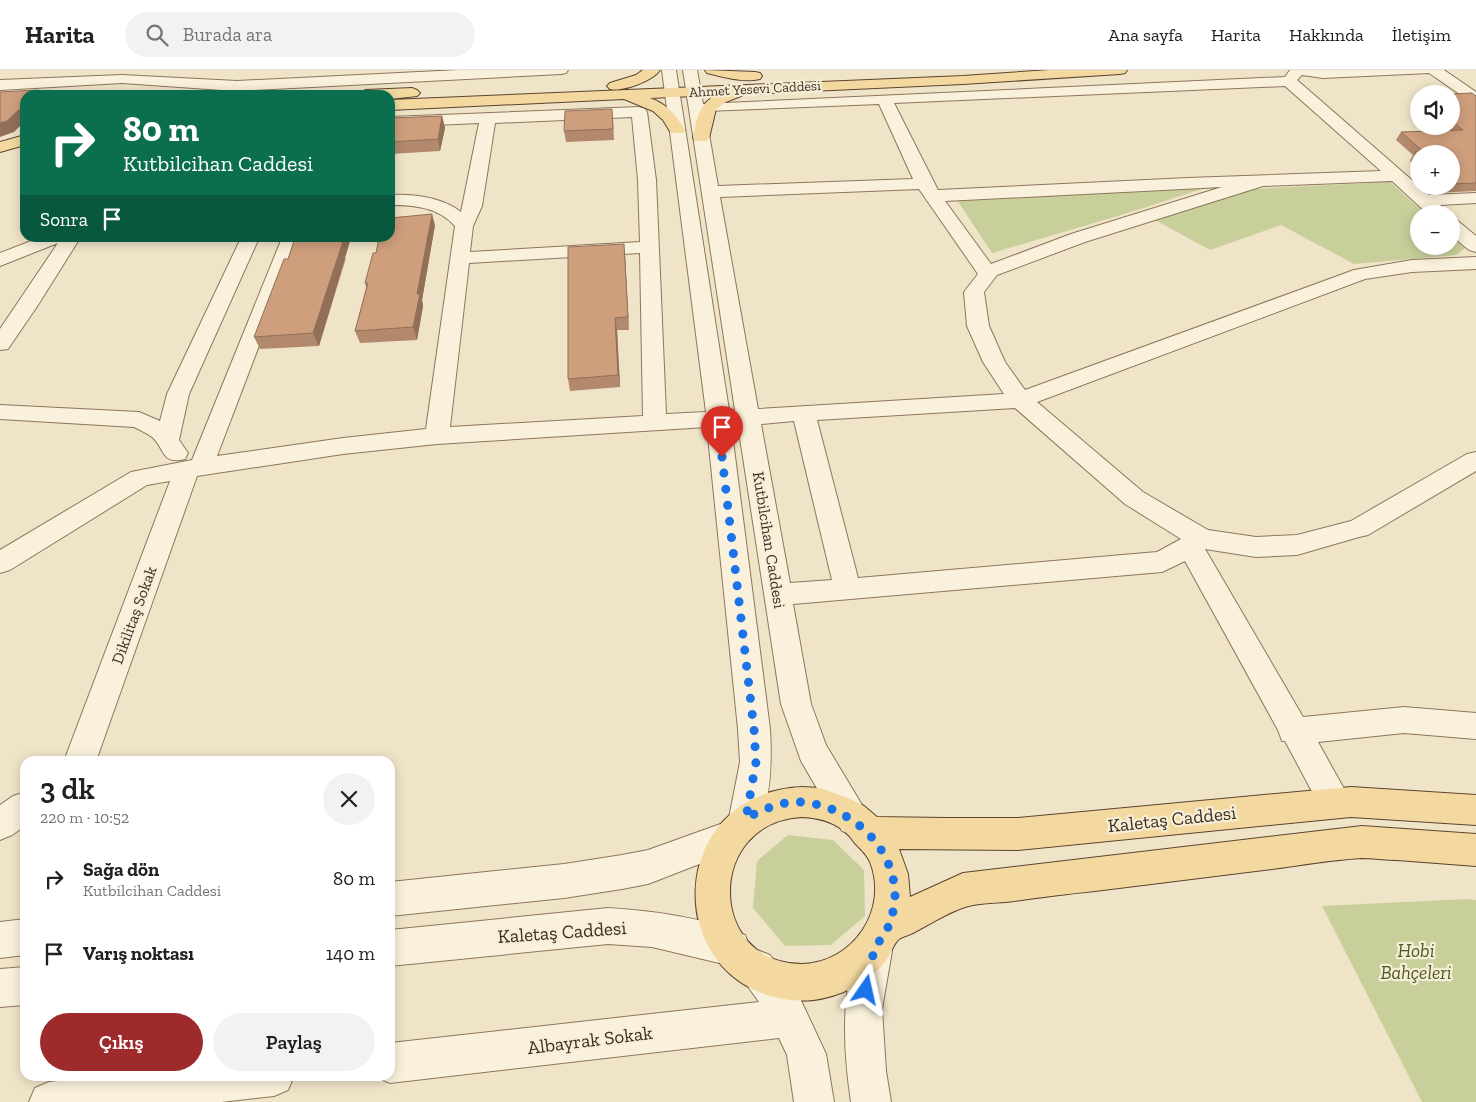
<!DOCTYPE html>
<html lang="tr">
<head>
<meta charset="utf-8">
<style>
  :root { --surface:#fff; --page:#f2f2f2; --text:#202124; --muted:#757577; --line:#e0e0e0; --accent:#9e2a2b }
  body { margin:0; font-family:"Zilla Slab",serif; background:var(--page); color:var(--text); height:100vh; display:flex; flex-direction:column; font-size:19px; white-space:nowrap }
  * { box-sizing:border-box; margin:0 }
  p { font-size:16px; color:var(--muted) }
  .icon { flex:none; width:28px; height:28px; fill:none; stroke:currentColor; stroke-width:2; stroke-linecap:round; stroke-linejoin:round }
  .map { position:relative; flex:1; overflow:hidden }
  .details { position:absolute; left:20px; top:686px; width:375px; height:325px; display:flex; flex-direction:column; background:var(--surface); border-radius:15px; box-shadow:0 2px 12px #0003 }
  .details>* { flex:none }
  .top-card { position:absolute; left:20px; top:20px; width:375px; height:152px; border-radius:15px; box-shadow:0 2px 12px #0003; background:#0b6e4f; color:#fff; overflow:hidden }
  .fabs { position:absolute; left:1410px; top:15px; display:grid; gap:10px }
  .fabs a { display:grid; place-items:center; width:50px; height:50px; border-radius:50%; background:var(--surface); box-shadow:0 2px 12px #0003; font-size:25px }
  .pin { position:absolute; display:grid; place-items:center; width:42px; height:42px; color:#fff; margin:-51px -21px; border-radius:50% 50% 50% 0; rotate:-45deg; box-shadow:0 0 5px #0007 }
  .pin .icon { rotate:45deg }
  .me { position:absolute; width:55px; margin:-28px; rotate:11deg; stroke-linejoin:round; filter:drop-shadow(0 0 4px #0008) }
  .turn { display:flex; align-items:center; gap:18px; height:105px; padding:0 20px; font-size:22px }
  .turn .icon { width:65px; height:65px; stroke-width:2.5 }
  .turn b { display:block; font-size:35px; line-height:42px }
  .then { display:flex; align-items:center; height:48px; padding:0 20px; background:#0003; gap:10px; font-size:19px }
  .round { display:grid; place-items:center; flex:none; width:52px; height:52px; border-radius:26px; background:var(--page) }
  .summary { display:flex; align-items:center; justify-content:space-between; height:85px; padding:0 20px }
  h1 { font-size:30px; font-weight:600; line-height:38px }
  .button { display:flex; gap:10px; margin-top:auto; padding:10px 20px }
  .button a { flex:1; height:58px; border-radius:30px; background:var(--accent); color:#fff; font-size:20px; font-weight:600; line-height:58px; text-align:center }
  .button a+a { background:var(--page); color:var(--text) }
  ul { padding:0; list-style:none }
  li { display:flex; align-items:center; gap:15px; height:75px; padding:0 20px }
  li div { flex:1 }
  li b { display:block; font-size:19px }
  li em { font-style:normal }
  header { display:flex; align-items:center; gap:30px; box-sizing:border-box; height:70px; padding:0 25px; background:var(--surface); border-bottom:1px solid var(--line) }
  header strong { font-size:24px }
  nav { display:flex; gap:28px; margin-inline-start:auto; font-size:18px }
  .search { width:350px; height:45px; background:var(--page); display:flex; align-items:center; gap:12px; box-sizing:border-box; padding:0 18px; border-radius:28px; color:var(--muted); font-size:19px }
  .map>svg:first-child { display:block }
  .green { fill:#c9cf9b }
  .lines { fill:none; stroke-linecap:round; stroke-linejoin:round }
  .minor-casing { stroke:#8d765c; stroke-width:2 }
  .major-casing { stroke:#5b4430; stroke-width:2 }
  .minor { fill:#faf1dc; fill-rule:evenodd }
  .major { fill:#f3d9a0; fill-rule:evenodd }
  .wall { fill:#b2896c }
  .shaded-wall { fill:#916f58 }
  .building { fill:#cf9f7d; stroke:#916f58 }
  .route { stroke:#1a73e8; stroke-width:9; stroke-dasharray:0 16.2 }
  .labels { text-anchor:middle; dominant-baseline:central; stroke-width:4.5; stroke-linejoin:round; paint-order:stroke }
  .far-street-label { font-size:14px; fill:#3d2e20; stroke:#f7eed8 }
  .street-label { font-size:16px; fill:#3d2e20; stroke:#f7eed8 }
  .near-street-label { font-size:19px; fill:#3d2e20; stroke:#f7eed8 }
  .near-park-label { font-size:19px; font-style:italic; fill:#4d5a26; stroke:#f7eed8 }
</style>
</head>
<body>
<header>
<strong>Harita</strong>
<div class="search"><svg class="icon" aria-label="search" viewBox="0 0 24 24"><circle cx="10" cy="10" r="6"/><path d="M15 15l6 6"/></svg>Burada ara</div>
<nav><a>Ana sayfa</a><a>Harita</a><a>Hakkında</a><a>İletişim</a></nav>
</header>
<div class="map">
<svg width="1476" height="1032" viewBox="0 0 1476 1032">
  <rect width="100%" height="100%" fill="#f0e4c8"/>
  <path class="green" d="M1390,112l36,32h-7v32h32v-10l14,12 -8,7 -103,9 -73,-39 -71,25 -55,-30 95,-31z
    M1208,117l-80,26 -136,40 -35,-53z
    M788,765l45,5 31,30 1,46 -34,29 -46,1 -32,-38 4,-47z
    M1468,829l8,1v202h-54l-100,-196z"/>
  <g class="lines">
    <g class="minor-casing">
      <path id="minor" d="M459,0h109l-2,3 -5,1 -324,17 -115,-8 -122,7v-10l122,-5 115,6z
        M662,0h14l53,340h6l-52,-340h14l6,34 582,-27 5,-7h154l32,22v12l-5,-2 -42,-29 -106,5 -21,-3 -5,5 132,115 47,-2v10l-36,2 8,9h-20l-36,-33 -129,5 -178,56 -88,33 -13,17 5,34 16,36 20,28 329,-120 58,-10 64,-3v12l-64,3 -47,7 -328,123 106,90 65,38 48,7 41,-2 54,-14 116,-67 9,-2v19l-108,64 -9,2 -62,18 -41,2 -51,-8 98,168 101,-10 72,6v26l-72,-6 -86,9 34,61 -4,11 -12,4 -12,-4 -39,-73h-3l-4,-11 -93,-169 -23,11 -369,32 18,100 15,41 45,75 -5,11 -12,4 -12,-4 -41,-70 -20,-57 -43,-279h-7l39,304c2,33 1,69 -12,100l-12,4 -6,-2 3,7 -5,11 -90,35 -26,5 -58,9 -174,18v-34l174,-18 58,-9 26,-5 78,-28 6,3 -3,-7 11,-56 -2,-33 -31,-302 -270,17 -94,10 -146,22 -101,285h-32l106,-280 -23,4 -137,85 -10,3v-23l131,-78 61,-12 90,-222h18l-83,218 126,-18 83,-9 29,-203c-17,-19 -41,-21 -65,-21v-10c24,-1 51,2 71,17l18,-89 -89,4v-10l249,-10 6,2 2,3 9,68 10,234 40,-2zM1285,16l96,85 -193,7 -250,12 -44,-87zM879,34l34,75 -195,7 -13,-75zM632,47l6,63 2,62 -170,10 3,-26 9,-20 13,-83zM1222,117l-151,47 -80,30 -46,-63zM919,119l59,85 -14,18 3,34 16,36 21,32 -246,15 -38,-212zM640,183l3,163 -193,11 19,-164zM1015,338l110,96 56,35 -24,13 -299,26 -41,-158zM794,351l38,159 -42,3 -29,-159z
        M1451,149l7,2 18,15v16l-7,-2 -18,-15z
        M39,168h41l-42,67 -30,44 -8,1v-21l58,-86 -58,23v-13z
        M241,168h18l-70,156 -10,46 9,13 -3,6c-24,6 -20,-11 -33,-22 -5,-4 -12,-7 -18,-10l-134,-8v-14l139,7 21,9 7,-27z
        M25,722v34l-13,9 -12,5v-35l13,-9z
        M608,838c46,3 94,9 137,27l5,13 -2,5 9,-3 13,5 28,39 28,60 8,48h-40l-7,-47 -8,-17 -389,45 -14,-6 14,-1v-33l369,-41 -15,-21 -5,-13 2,-5 -9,3 -80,-19 -44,-3 -218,22v-36z
        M25,849v36l-25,3v-36z
        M874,863l13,5 5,13 -10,58 4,62 5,31h-40c-8,-54 -11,-112 10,-164z
        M25,897v38l-25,2v-38z
        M98,1006h196l-6,14 -14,6 -53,6h-192l6,-14 14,-6z"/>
    </g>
    <g class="major-casing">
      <path id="major" d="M643,0h17c-7,11 -38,22 -50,19l-3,-3 3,-3 26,-8z
        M705,0l50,2 5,1 2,3 -2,3c-17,4 -36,-2 -53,-6z
        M1050,0h77l-2,3 -5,1 -157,10 -217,10 -20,8 -10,7 -7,29 -2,3h-12l-2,-3c3,-18 6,-34 23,-43l-66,3c17,6 26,17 35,32l-2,3h-12l-8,-13 -10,-9 -29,-12 -234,11v-10l573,-24z
        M412,18l5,2 3,3 -3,3 -27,3v-4h-32l3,-3 5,-2z
        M25,65v10l-25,7v-10z
        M802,717l18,1 28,10 16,8 13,11 68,1h73l333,-31 125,8v30l-125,-8 -333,33 -119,-1 9,25 2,23 53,-24 399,-47 114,8v32c-26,-2 -52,-4 -79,-6 -12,0 -24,-2 -36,-2 -30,2 -60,7 -89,11 -59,7 -118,15 -177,22 -30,3 -59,7 -89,11 -13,1 -29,1 -41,5 -18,6 -35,17 -52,26 -4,2 -11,4 -14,6 -6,5 -9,17 -14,23 -21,26 -60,42 -94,38 -131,-15 -127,-207 11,-213zM802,747c21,1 40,7 52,25 5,6 12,11 16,20 19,48 -17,101 -68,102 -95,0 -97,-142 0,-147z"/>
    </g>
    <use href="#minor" class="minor"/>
    <use href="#major" class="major"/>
  </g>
  <path class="wall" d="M1451,24l25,2v95l-40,2 -8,-7h23v-32h-32v14l-9,-7 3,-6 -17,-15 5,-8 46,-2 -5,-4h9z
    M1418,26h1v12l-6,-4z
    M442,46l3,12 -5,23 -50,3v-36z
    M613,50l1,20 -48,2 -2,-11z
    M435,155l-13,75 1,6 -6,34 -57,3 -5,-12 11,-43 -1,-5 11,-30z
    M625,186l4,74h-12l3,57 -50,4 -2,-12z
    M346,188l-27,88 -59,3 -6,-12z"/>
  <path class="shaded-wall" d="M39,20l3,5h-8z
    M25,34v17l-11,11 -14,5v-14z
    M442,46l3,12 -5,23 -2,-12z
    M432,144l3,11 -13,75 1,6 -6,34 -4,-13 4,-33z
    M344,168h7l-32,108 -6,-13z
    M624,174l1,12 4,74 -1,-13z
    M615,248l2,12 3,57 -2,-12z"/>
  <path class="building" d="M39,20l-5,5h-9v9l-18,17 -7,2v-31z
    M1472,23l4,3v87l-25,1v-30h-32v2l-4,-4h9l-23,-20 62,-2 -12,-9v-27z
    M612,39l1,20 -49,2 1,-20z
    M442,46l-4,23 -48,3v-24z
    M432,144l-15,80h3l-7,33 -58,4 13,-48h-3l8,-30h3l3,-15h11v-20z
    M295,168h49l-31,95 -59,4 30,-78h4z
    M624,174l4,73 -13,1 3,57 -50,4v-132z"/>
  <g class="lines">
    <path class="route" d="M722,387l32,272 2,33 -10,56c17,-8 35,-17 54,-16 49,3 94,43 95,93 0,9 -3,23 -6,30 -4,10 -12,17 -15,27 -4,12 -5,25 -8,38"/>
  </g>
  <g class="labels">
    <g class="far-street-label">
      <text transform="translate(755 19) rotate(-3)">Ahmet Yesevi Caddesi</text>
    </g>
    <g class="street-label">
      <text transform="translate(769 470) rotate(81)">Kutbilcihan Caddesi</text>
      <text transform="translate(134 545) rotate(-70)">Dikilitaş Sokak</text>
    </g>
    <g class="near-street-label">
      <text transform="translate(1172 749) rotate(-6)">Kaletaş Caddesi</text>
      <text transform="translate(562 862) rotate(-4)">Kaletaş Caddesi</text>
      <text transform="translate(590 970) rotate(-7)">Albayrak Sokak</text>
    </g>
    <g class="near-park-label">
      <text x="1416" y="880">Hobi<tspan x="1416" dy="22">Bahçeleri</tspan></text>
    </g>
  </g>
</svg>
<div class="fabs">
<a><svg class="icon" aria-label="sound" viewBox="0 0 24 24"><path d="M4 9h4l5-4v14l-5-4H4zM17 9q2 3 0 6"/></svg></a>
<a>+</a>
<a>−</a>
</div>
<div class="pin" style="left:722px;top:387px;background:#d93025"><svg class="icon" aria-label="arrive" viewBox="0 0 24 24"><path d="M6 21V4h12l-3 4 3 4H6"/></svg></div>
<svg class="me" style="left:866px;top:920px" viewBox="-20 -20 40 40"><path d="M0-17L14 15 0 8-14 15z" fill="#1a73e8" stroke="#fff" stroke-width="4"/></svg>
<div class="top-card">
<div class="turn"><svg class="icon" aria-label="right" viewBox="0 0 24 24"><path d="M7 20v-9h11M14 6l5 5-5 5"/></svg><div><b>80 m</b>Kutbilcihan Caddesi</div></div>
<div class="then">Sonra<svg class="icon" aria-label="arrive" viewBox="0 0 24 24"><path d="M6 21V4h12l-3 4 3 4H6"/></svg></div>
</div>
<section class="details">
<div class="summary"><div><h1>3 dk</h1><p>220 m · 10:52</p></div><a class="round"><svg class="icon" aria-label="close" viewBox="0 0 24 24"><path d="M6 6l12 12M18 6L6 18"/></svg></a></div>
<ul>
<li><svg class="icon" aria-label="right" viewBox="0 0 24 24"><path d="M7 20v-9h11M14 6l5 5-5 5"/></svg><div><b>Sağa dön</b><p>Kutbilcihan Caddesi</p></div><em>80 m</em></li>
<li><svg class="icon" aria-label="arrive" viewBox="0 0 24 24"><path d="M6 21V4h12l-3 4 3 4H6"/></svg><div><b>Varış noktası</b></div><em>140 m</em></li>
</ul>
<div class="button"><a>Çıkış</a><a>Paylaş</a></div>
</section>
</div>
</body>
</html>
